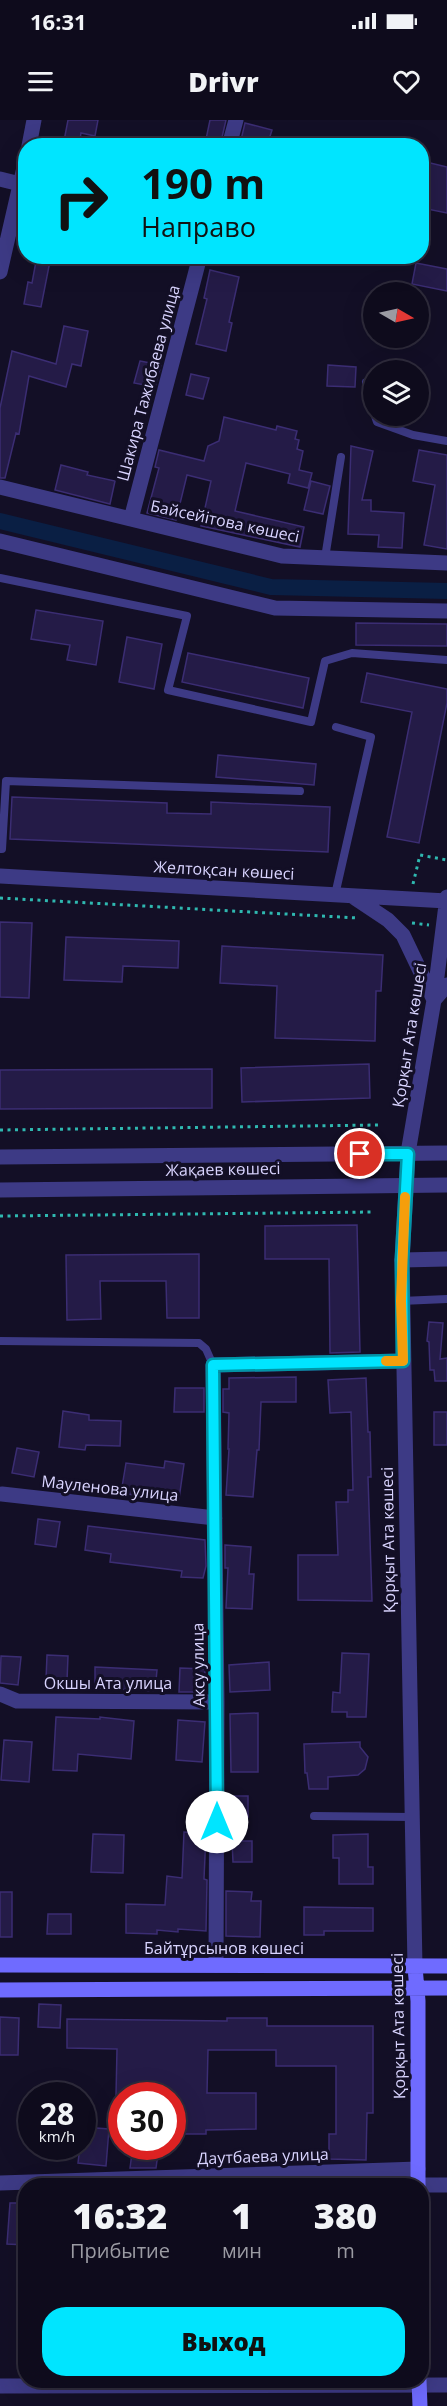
<!DOCTYPE html>
<html lang="ru">
<head>
<meta charset="utf-8">
<style>
  :root { --surface:#0e0b1c; --page:#171425; --text:#f1f3f6; --muted:#9b9ba3; --line:#2e2b3b; --accent:#00e5ff }
  body { margin:0; font-family:"Open Sans",sans-serif; background:var(--page); color:var(--text); height:100vh; display:flex; flex-direction:column; font-size:22px; white-space:nowrap }
  * { box-sizing:border-box; margin:0 }
  p { font-size:20px; color:var(--muted) }
  .icon { flex:none; width:33px; height:33px; fill:none; stroke:currentColor; stroke-width:2; stroke-linecap:round; stroke-linejoin:round }
  .map { position:relative; flex:1; overflow:hidden }
  .side { position:absolute; left:18px; top:2058px; width:411px; height:210px; display:flex; flex-direction:column; background:var(--surface); border-radius:24px; box-shadow:0 6px 24px #0002,0 0 0 2px var(--line) }
  .side>* { flex:none }
  .guide { position:absolute; left:18px; top:18px; width:411px; height:126px; border-radius:24px; box-shadow:0 6px 24px #0002,0 0 0 2px var(--line); background:#00e5ff; color:#111; overflow:hidden }
  .needle { width:39px; rotate:99deg }
  .buttons { position:absolute; left:363px; top:162px; display:grid; gap:12px }
  .buttons a { display:grid; place-items:center; width:66px; height:66px; border-radius:50%; background:var(--surface); box-shadow:0 6px 24px #0002,0 0 0 2px var(--line); font-size:30px }
  .speed { position:absolute; left:18px; top:1962px; display:flex; gap:12px; font-size:30px; font-weight:700; text-align:center }
  .speed>* { display:grid; place-content:center; width:78px; height:78px; border-radius:50%; background:var(--surface); box-shadow:0 6px 24px #0002,0 0 0 2px var(--line); line-height:1 }
  .speed small { font-size:15px; font-weight:400 }
  .speed .limit { border:9px solid #d22; background:#fff; color:#111 }
  .pin { position:absolute; display:grid; place-items:center; width:51px; height:51px; color:#fff; margin:-26px; border:3px solid #fff; border-radius:50%; box-shadow:0 2px 6px #0007 }
  .me { position:absolute; width:66px; margin:-33px; rotate:0deg; stroke-linejoin:round; filter:drop-shadow(0 0 4px #0008) }
  .turn { display:flex; align-items:center; gap:21px; height:126px; padding:0 24px; font-size:27px }
  .turn .icon { width:78px; height:78px; stroke-width:2.5 }
  .turn b { display:block; font-size:42px; line-height:51px }
  .eta { display:flex; justify-content:space-evenly; align-items:center; height:102px; text-align:center }
  .eta b { font-size:36px; font-weight:800; line-height:42px }
  .button { display:flex; gap:12px; margin-top:auto; padding:12px 24px }
  .button a { flex:1; height:69px; border-radius:24px; background:var(--accent); color:#111; font-size:24px; font-weight:800; line-height:69px; text-align:center }
  .status { display:flex; justify-content:space-between; align-items:center; height:42px; padding:0 30px; background:var(--surface); direction:ltr }
  .status svg { height:16px; fill:currentColor }
  header { display:flex; justify-content:space-between; align-items:center; height:78px; padding:0 24px; background:var(--surface); font-size:27px; font-weight:800 }
  .map>svg:first-child { display:block }
  .lines { fill:none; stroke-linecap:round; stroke-linejoin:round }
  .canal { stroke:#0a1f44; stroke-width:16 }
  .building { fill:#241b47; stroke:#3b2d73; stroke-width:1.5 }
  .path { stroke:#2fb8b0; stroke-width:3; stroke-dasharray:3 4.5; stroke-linecap:butt }
  .service { stroke:#3d3a85; stroke-width:8 }
  .minor { stroke:#3d3a85; stroke-width:15 }
  .tertiary { stroke:#3d3a85; stroke-width:15 }
  .secondary { stroke:#6f6bff; stroke-width:15 }
  .route-casing { stroke:#0095a6; stroke-width:15 }
  .route { stroke:#00e5ff; stroke-width:10 }
  .slow { stroke:#f59e0b; stroke-width:10 }
  .labels { text-anchor:middle; dominant-baseline:central; stroke-width:6; stroke-linejoin:round; paint-order:stroke }
  .street-label { font-size:16px; fill:#d9d4ff; stroke:#130f26 }
</style>
</head>
<body>
<div class="status"><b>16:31</b><svg viewBox="0 0 49 12"><path d="M0 12V9h3v3zM5 12V6h3v6zM10 12V3h3v9zM15 12V0h3v12zM26 1h20v11H26zM47 4h2v5h-2z"/></svg></div>
<header><svg class="icon" aria-label="menu" viewBox="0 0 24 24"><path d="M4 6h16M4 12h16M4 18h16"/></svg>Drivr<svg class="icon" aria-label="heart" viewBox="0 0 24 24"><path d="M12 20l-8-8c-3-5 5-10 8-4 3-6 11-1 8 4z"/></svg></header>
<div class="map">
<svg width="447" height="2286" viewBox="0 0 447 2286">
  <rect width="100%" height="100%" fill="#130f26"/>
  <g class="lines">
    <path class="canal" d="M0,401l271,66 176,4"/>
  </g>
  <path class="building" d="M68,0h30l-3,16 -14,-3 -2,13h-16z
    M210,0h16l-6,26 -15,-2z
    M245,3l27,7 -5,16 -27,-2z
    M422,41l25,6v46l-25,-5z
    M37,136h14l-10,51 -17,-3 4,-22 4,1z
    M416,143l31,6v22l-35,-7z
    M210,150l29,7 -10,45 3,1 -6,28 -30,-7 11,-45 -3,-1z
    M64,206l24,5 -7,35 -9,-2 -6,23 -37,-11 -10,58 -3,-1 -11,45h-5v-70l12,-57 44,13z
    M140,241l21,4 -6,22 -21,-4z
    M328,245l28,2 -1,20 -28,-1z
    M191,254l18,4 -6,21 -17,-4z
    M224,297l52,13 1,-4 20,5 -2,8 4,1 -2,9 6,2 -4,19 13,3 -4,15 -20,-5 2,-9 -44,-11 -11,48 69,16 -4,20 -99,-21 10,-45 -24,-6 -11,45 -29,-7 12,-45 -4,-1 4,-17 45,11 4,-15 11,-5z
    M351,326l22,5 -11,49h9v11l33,2 -2,35 -24,-1 1,-12 -31,-1z
    M419,330l28,5v94l-23,-4 11,-60 -22,-4z
    M61,345l27,7 -1,3 28,6 -5,23 -55,-14z
    M311,361l19,5 -7,28 -19,-4z
    M36,490l67,11 -7,44 -29,-5 3,-15 -39,-6z
    M356,503l91,1v22l-91,-1z
    M127,517l35,7 -8,45 -35,-7z
    M188,533l121,25 -6,30 -121,-26z
    M367,553l80,16v14l-28,140 -32,-6 25,-125 -51,-10z
    M218,635l98,9 -2,21 -98,-8z
    M12,677l155,6v10l44,1v-12l119,5 -2,45 -318,-13z
    M0,802l32,1 -3,75 -29,-1z
    M66,817l113,4 -1,27 -55,-2 -1,16 -58,-2z
    M222,826l161,9 -2,36h-5l-1,50 -100,-3 2,-52 -57,-3z
    M369,944l1,34 -128,4 -1,-34z
    M212,949v39l-212,1v-39z
    M357,1105l3,127 -30,1 -1,-94h-64v-33z
    M199,1134v64h-32l-1,-37h-66l1,38 -34,1 -1,-65z
    M429,1202l14,1 -3,36 7,-1v23h-12l-1,-11h-4l-1,-28 -2,-1z
    M296,1257v25h-35l-2,48h-2l-4,47 -27,-2 3,-46h-1l1,-36 -6,-1v-23h6v-11z
    M366,1258l2,54h2l1,45h-3l4,124 -74,-1v-45h40l-2,-53h12v-12h5l-2,-78 -21,1 -2,-33z
    M175,1268h29v24h-30z
    M63,1291l26,4v5l32,1 -1,25 -34,-1 -1,5 -26,-3z
    M434,1292h13v33h-13z
    M17,1328l22,4 -5,25 -22,-4z
    M165,1341l19,3 -5,35 -30,-5 -1,3 -27,-4 5,-30 38,5z
    M38,1399l22,3 -4,25 -21,-3z
    M88,1406l117,14 1,26 -3,12 -22,-1 1,-6 -72,-9 1,-8 -26,-4z
    M225,1425l26,2 -2,27h5l-2,35 -26,-1 2,-40h-3z
    M342,1533l27,1 -3,63h-19v-5h-15l1,-20 7,1z
    M47,1535l21,1 -1,25 -21,-1z
    M1,1536l20,1 -3,28 -18,-2z
    M269,1542l1,28 -40,2 -1,-27z
    M95,1547l62,3 -2,21 -60,-3z
    M180,1548l25,1 -1,23h-25z
    M258,1593v59h-27l-1,-58z
    M56,1597l44,2v-2l34,4 -3,38 -53,-5 -1,17 -24,-1z
    M178,1600l27,2 -3,40 -26,-2z
    M4,1620l28,2 -3,40 -28,-2z
    M360,1622v5l8,10 -3,12 -7,6 -30,2v12h-19l-2,-16h-2l-1,-29z
    M231,1676h17v21h-17z
    M184,1712l22,1 -2,46 3,1 -1,51 -28,-2v3l-21,-2v4l-31,-1v-29l39,1 2,-29 15,2z
    M93,1714l31,1 -1,38 -32,-1z
    M368,1714v33h5v17h-34v-26h-6v-23z
    M232,1721h20v21h-19z
    M226,1771l26,1 -1,9h10l-1,36 -34,-1z
    M0,1772h12v45h-12z
    M304,1787l69,1v23h-49v4h-20z
    M48,1794h23v20h-24z
    M39,1884l22,1 -1,23 -22,-1z
    M0,1897l19,1 -1,37h-18z
    M227,1898h40v8h106v87h-6l-1,47 -37,-1v-25h7v-68h-60v-16h-68l-1,43h49v36l-50,1v4h-33l-1,-38h-56l1,-47 -50,-1v-29l160,2z
    M82,2007l27,2 -3,37 -28,-3 2,-17h2z
    M133,2026h26l-3,22h-26z
    M10,2083h16v42l-19,-1z"/>
  <g class="lines">
    <path class="path" d="M413,764l7,-29 27,5
      M0,778l358,20
      M412,803l17,2
      M0,1010l379,-5
      M0,1096l374,-4"/>
    <path class="service" d="M366,262l8,26
      M375,296l2,6 36,13 34,6
      M325,438l16,-101
      M0,458l187,38 -19,74 143,32 14,-61 27,-8 95,7
      M0,729h2l4,-68 294,10
      M335,775l36,-158 -35,-10
      M401,1181l46,-2
      M0,1221l199,2 7,6 7,16
      M314,1696l98,1"/>
    <path class="minor" d="M229,26l7,-26
      M0,59l20,5
      M0,367l282,69 165,7
      M131,399l69,-263
      M0,421l275,67 172,3
      M0,1037l447,-4
      M0,1070l447,-5
      M402,1140l45,-1
      M2,1374l213,24
      M0,1574l17,7 200,1
      M216,1845l1,-263 -4,-337 190,-4
      M0,2063l418,-14
      M418,2065h29
      M0,2266l447,-1"/>
    <path class="tertiary" d="M29,26l5,-26
      M0,152l26,-113
      M0,756l447,25
      M352,776l36,24 15,15 31,65 13,-15
      M415,1847l-13,-707 6,-107 26,-153 13,-103"/>
    <path class="secondary" d="M0,1845l447,1
      M415,1847l3,34v185
      M0,1870l447,-2
      M419,2260l1,26"/>
  </g>
  <g class="lines">
    <g class="route-casing">
      <path id="route" d="M217,1702l-4,-457 190,-4 -1,-101 6,-106h-48"/>
    </g>
    <use href="#route" class="route"/>
    <path class="slow" d="M386,1241h17l-2,-60 4,-104"/>
  </g>
  <g class="labels">
    <g class="street-label">
      <text transform="translate(148 263) rotate(-75)">Шакира Тажибаева улица</text>
      <text transform="translate(225 401) rotate(12)">Байсейітова көшесі</text>
      <text transform="translate(224 750) rotate(3)">Желтоқсан көшесі</text>
      <text transform="translate(409 915) rotate(-81)">Қорқыт Ата көшесі</text>
      <text transform="translate(223 1049) rotate(-1)">Жақаев көшесі</text>
      <text transform="translate(110 1368) rotate(6)">Мауленова улица</text>
      <text transform="translate(388 1420) rotate(-91)">Қорқыт Ата көшесі</text>
      <text transform="translate(198 1545) rotate(-91)">Аксу улица</text>
      <text x="108" y="1563">Окшы Ата улица</text>
      <text x="224" y="1828">Байтұрсынов көшесі</text>
      <text transform="translate(398 1906) rotate(-91)">Қорқыт Ата көшесі</text>
      <text transform="translate(263 2036) rotate(-2)">Даутбаева улица</text>
    </g>
  </g>
</svg>
<div class="buttons">
<a><svg class="needle" viewBox="-14 -14 28 28"><path d="M0-13l5 13h-10z" fill="#e53935"/><path d="M0 13l5-13h-10z" fill="#9b9ba3"/></svg></a>
<a><svg class="icon" aria-label="layers" viewBox="0 0 24 24"><path d="M12 4l9 5-9 5-9-5zM3 14l9 5 9-5"/></svg></a>
</div>
<div class="speed"><div>28<small>km/h</small></div><div class="limit">30</div></div>
<div class="pin" style="left:360px;top:1034px;background:#d93025"><svg class="icon" aria-label="arrive" viewBox="0 0 24 24"><path d="M6 21V4h12l-3 4 3 4H6"/></svg></div>
<svg class="me" style="left:217px;top:1702px" viewBox="-20 -20 40 40"><circle r="19" fill="#fff"/><path d="M0-13L10 11 0 6-10 11z" fill="#00e5ff"/></svg>
<div class="guide">
<div class="turn"><svg class="icon" aria-label="right" viewBox="0 0 24 24"><path d="M7 20v-9h11M14 6l5 5-5 5"/></svg><div><b>190 m</b>Направо</div></div>
</div>
<section class="side">
<div class="eta">
<div><b>16:32</b><p>Прибытие</p></div>
<div><b>1</b><p>мин</p></div>
<div><b>380</b><p>m</p></div>
</div>
<div class="button"><a>Выход</a></div>
</section>
</div>
</body>
</html>
